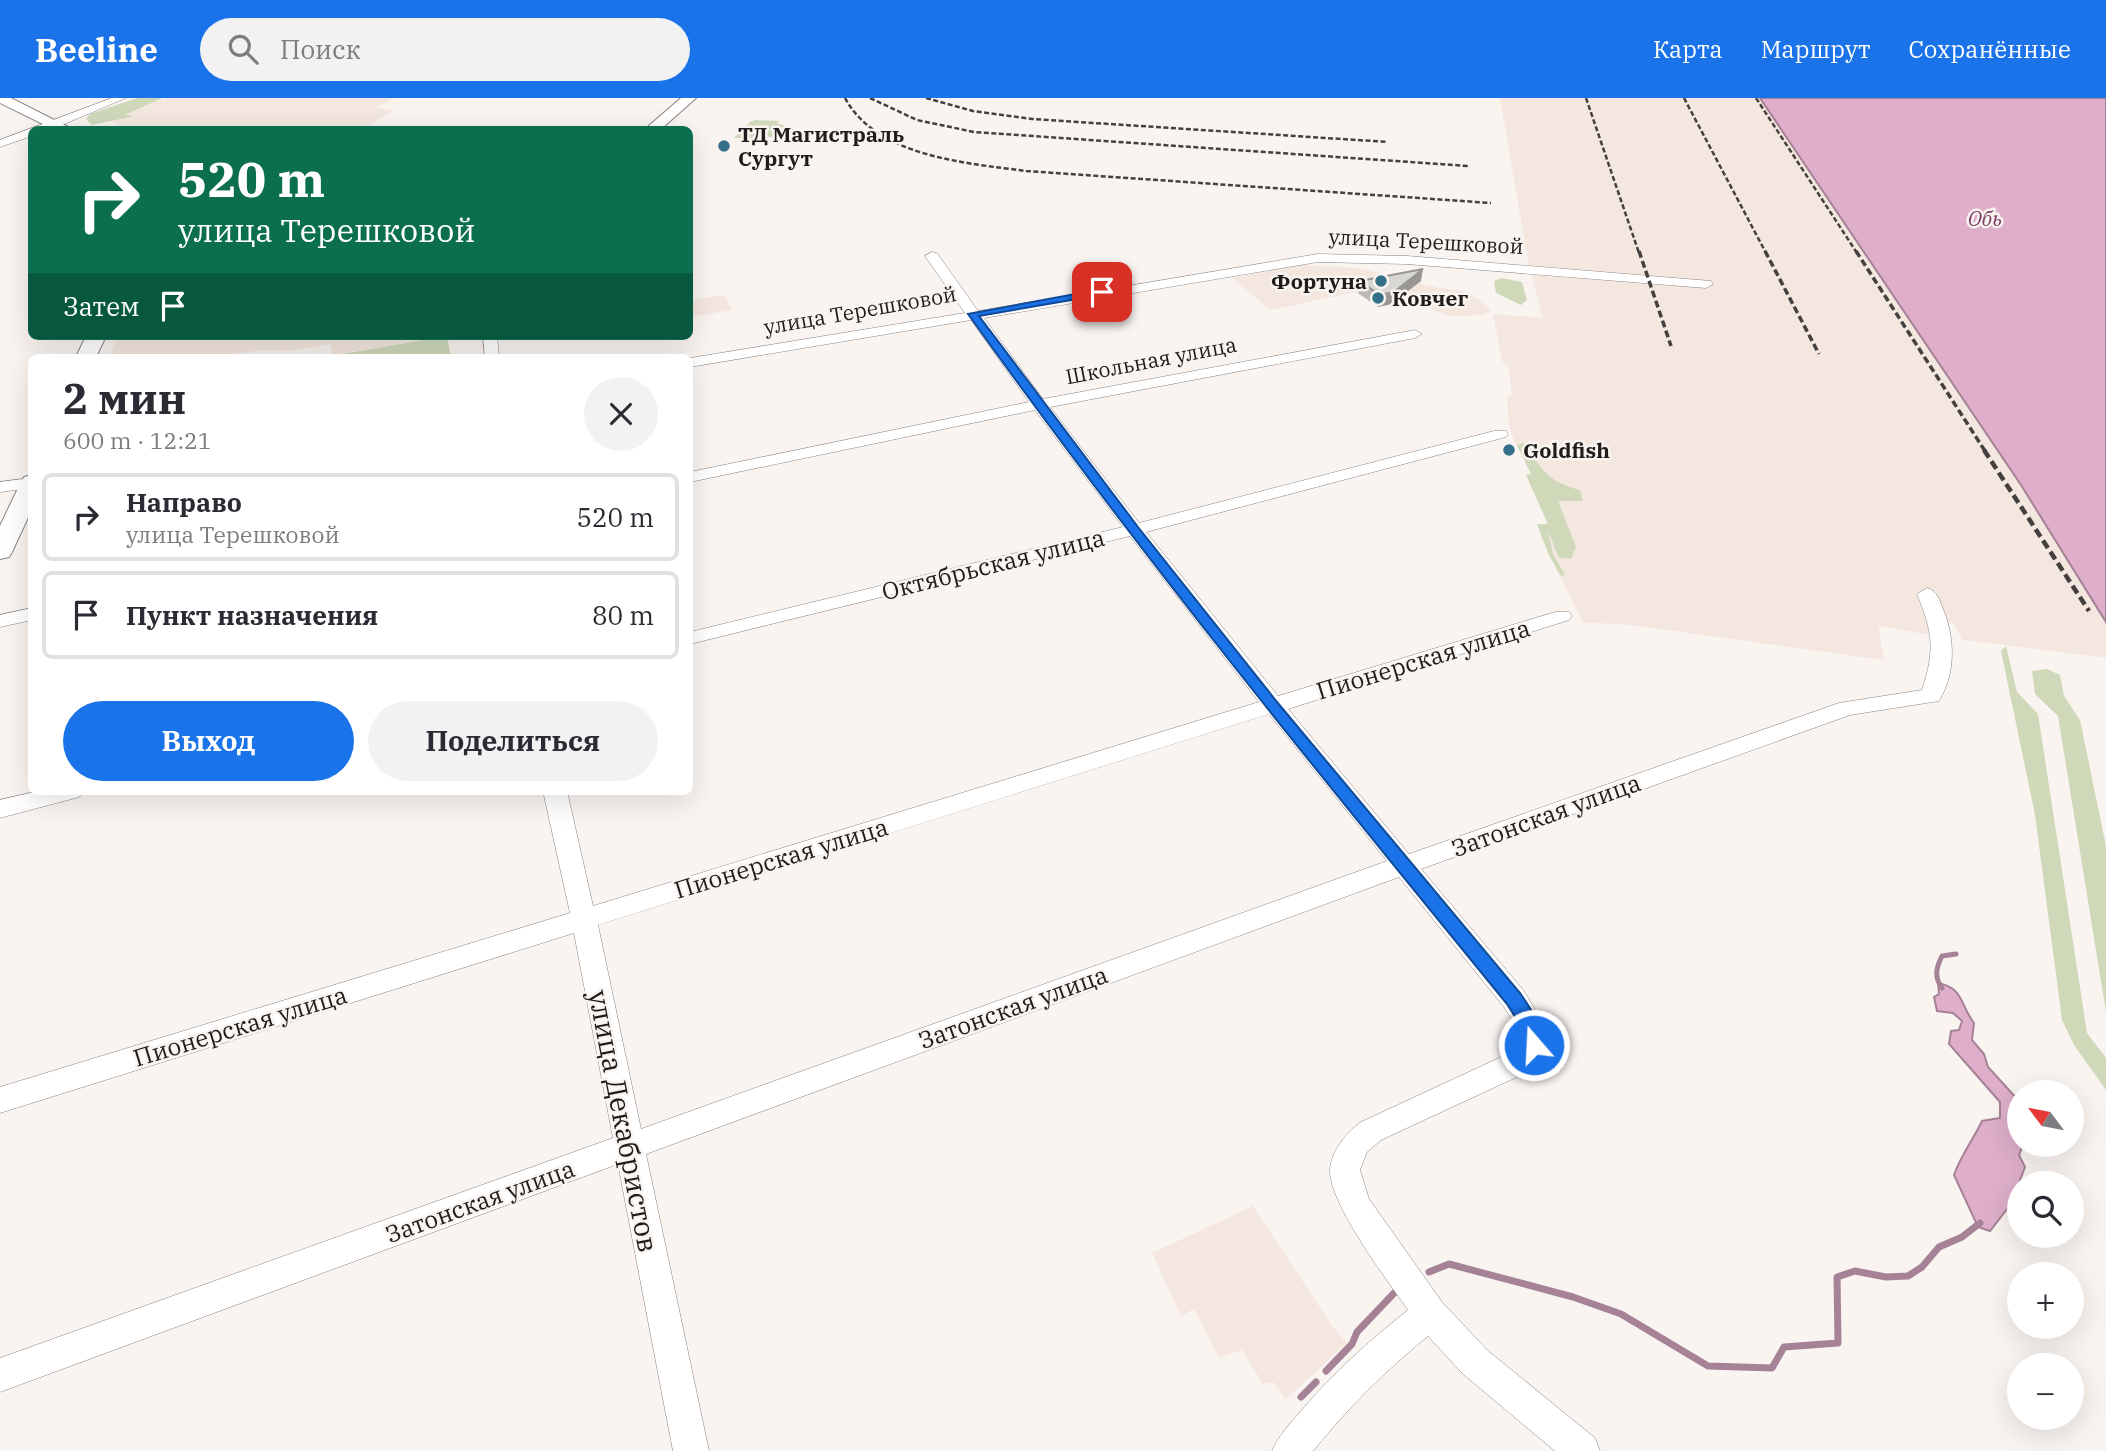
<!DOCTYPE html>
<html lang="ru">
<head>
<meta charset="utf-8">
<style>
  :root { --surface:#fff; --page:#f2f2f3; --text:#2b2b33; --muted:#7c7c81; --line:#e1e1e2; --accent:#1a73e8 }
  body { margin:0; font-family:"IBM Plex Serif",serif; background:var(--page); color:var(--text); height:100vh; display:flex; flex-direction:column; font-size:26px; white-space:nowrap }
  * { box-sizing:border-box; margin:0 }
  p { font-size:23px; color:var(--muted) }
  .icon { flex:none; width:38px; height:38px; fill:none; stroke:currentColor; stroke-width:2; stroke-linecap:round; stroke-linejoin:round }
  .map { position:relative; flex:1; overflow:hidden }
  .side { position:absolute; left:28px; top:256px; width:665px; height:441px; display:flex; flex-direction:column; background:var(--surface); border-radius:10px; box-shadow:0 7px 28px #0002 }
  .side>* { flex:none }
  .top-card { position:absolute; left:28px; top:28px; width:665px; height:214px; border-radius:10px; box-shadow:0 7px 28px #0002; background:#0b6e4f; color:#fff; overflow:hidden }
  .needle { width:46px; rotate:302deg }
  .fabs { position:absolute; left:2007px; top:982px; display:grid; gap:14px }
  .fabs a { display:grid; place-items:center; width:77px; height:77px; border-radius:50%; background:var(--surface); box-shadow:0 7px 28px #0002; font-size:35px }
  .pin { position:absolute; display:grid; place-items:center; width:60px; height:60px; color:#fff; margin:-30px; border-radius:14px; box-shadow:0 4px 10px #0006 }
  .me { position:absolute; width:77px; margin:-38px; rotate:341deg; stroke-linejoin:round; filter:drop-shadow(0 0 5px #0008) }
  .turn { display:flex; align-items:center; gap:24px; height:147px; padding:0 35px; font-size:32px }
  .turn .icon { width:91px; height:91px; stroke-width:2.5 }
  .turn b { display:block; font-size:49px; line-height:60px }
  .then { display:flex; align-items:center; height:66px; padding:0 35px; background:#0003; gap:14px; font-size:26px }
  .round { display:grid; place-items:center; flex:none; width:74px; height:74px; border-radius:37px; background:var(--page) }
  .head { display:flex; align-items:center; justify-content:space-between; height:119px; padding:0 35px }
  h1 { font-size:42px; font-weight:700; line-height:52px }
  .cta { display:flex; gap:14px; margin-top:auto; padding:14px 35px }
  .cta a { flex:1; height:80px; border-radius:42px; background:var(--accent); color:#fff; font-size:28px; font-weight:700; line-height:80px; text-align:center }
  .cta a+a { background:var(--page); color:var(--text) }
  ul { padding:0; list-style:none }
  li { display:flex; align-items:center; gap:21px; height:88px; margin:0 14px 10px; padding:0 21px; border:4px solid var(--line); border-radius:10px }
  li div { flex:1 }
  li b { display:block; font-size:26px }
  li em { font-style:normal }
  header { display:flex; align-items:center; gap:42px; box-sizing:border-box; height:98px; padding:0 35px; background:var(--accent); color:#fff }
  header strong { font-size:33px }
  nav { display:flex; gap:38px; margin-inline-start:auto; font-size:24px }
  .search { width:490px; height:63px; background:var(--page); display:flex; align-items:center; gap:18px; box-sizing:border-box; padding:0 24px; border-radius:38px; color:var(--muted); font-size:26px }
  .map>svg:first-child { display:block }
  .built { fill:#f4e7df }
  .green { fill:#cfd9ba }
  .water { fill:#deaeca; stroke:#a58296; stroke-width:2 }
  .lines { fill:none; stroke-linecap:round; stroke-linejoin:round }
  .stream-far1 { stroke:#a58296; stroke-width:5 }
  .stream { stroke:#a58296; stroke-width:7 }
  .minor-casing { stroke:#898380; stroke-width:1 }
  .major-casing { stroke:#898380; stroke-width:2 }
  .minor { fill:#fff; fill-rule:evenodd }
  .major { fill:#fff; fill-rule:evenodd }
  .rail-far2 { stroke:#43403f; stroke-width:2.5; stroke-dasharray:5 2.5; stroke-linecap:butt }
  .rail-far1 { stroke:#43403f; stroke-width:3.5; stroke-dasharray:7 3.5; stroke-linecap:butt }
  .rail { stroke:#43403f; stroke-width:4.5; stroke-dasharray:9 4.5; stroke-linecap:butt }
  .wall { fill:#bbb9b5 }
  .shaded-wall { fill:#989693 }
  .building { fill:#d9d7d2; stroke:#989693; stroke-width:2 }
  .route { fill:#1a73e8; stroke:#114b97; stroke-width:2 }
  .poi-dot { fill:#347087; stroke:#faf4f1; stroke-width:2.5 }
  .labels { text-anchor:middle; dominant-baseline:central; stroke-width:5; stroke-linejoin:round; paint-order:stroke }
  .far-poi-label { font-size:21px; font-weight:bold; fill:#1f1d1c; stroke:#faf4f1; text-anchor:start }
  .far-water-label { font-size:21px; font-style:italic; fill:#7b3f66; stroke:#faf4f1 }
  .far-street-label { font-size:21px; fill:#1f1d1c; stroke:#faf4f1 }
  .street-label { font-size:24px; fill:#1f1d1c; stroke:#faf4f1 }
  .near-street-label { font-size:28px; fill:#1f1d1c; stroke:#faf4f1 }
</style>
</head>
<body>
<header>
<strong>Beeline</strong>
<div class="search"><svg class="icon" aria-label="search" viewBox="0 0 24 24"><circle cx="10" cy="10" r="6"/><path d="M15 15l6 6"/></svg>Поиск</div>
<nav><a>Карта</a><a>Маршрут</a><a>Сохранённые</a></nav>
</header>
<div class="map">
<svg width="2106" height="1353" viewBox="0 0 2106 1353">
  <rect width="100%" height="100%" fill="#faf4f1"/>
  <path class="built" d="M167,0h227l-19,10 18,2 -29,19 -240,1 -15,-12z
    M1500,0h260l261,387 85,137v36l-144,-18 -8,-17 -28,-3 4,15 -52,-9 6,34 -261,-36 -40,-1 -35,-70 -11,-29h11l-22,-49 5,-1 -18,-36 -4,-13 -2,-28 5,-2 -3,-27 -7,-7 -9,-47 50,4 -15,-57z
    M1303,167l56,3 80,20 21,2 16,8 15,12 -8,5 -33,1 -38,-14 -34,5 -22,-15 -85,18 -39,-32z
    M725,197l7,15 -42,7v-17z
    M118,238h329l-115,19 -1,-11 -43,7 -24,-1 -59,7h-95z
    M1253,1108l80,121 14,16 -61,56 -13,-17 -10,2 -21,-34 -23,8 -25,-49 -13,7 -29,-63z"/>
  <path class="green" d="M137,0h26l-39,17 10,1 -42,9 -6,-6 4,-5z
    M755,22l24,1 -2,2 9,3 -7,6h-7l7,2 -2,3 -43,1 16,-16z
    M1501,180l21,4 5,18 -6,5 -25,-12 -2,-12z
    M447,238l4,21h-109v-3z
    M1523,345l11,4 -2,6c12,23 23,30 48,37l3,11h-25l18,46 -5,12 -12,-1 -11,-27 5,23 12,21 -4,1 -13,-23 -11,-29h11l-22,-49 5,-1 -14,-29z
    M2006,548l11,46 21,22 49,319 19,25v32l-32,-45 -12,-25 -27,-205 -34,-164z
    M2047,571l13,6 4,21 16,24 26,126v166l-48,-296 -23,-22 -3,-23z"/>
  <path class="water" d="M1760,0h346v524l-85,-137z
    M1938,885c26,5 22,22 36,40l-2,17 12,14 4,13 31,34 1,43 3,1 -4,10 6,12 -14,37 -21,27 -12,-4 -24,-52c7,-20 19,-35 28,-54l18,-3v-16l-51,-58 2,-13 8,-1 3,-9 -9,-8 -16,-2 -3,-14 5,-3z"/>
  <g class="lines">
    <path class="stream-far1" d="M1942,890c-8,-11 -6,-20 0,-32l14,-2"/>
    <path class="stream" d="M1429,1174l20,-8 124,33 48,17 87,52 64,2 12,-21 54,-4 -1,-66 18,-6 31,6 22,-1 14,-9 17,-20 23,-10 18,-14
      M1326,1273l26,-27 5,-12 40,-42
      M1301,1299l15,-15"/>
    <g class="minor-casing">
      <path id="minor" d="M112,0h14l-76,32h-18v6l-32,11v-7z
        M932,154l5,1 41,58 340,-57 89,2 304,25 2,3 -7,4 -299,-24 -89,-2 -334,56 59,81 372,-69 7,4 -7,4 -365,69 89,116 355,-92h12l2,3 -2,3 -360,95 132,164 277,-84h14l3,4 -3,4 -281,89 121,145 430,-151 83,-13c13,-39 11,-58 -5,-96l10,-6c10,3 12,11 16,21 12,29 13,64 -4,92l-89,14 -429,154 103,122 18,30 6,24 -16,25 -151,70 -14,12 -7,18 9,29 73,103 45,48 108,88 5,13h-45l-92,-77 -35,-38c-43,35 -80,72 -115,115h-41c7,-16 18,-27 29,-40 32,-38 68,-70 107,-101 -20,-29 -79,-106 -78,-140 1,-19 17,-38 31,-48l151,-70 8,-9 -5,-19 -11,-17 -105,-130 -753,277 63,297h-36l-55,-287 -618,228v-34l613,-220 -39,-205 -574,180v-26l570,-174 -27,-122h24l26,115 666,-204 -129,-166 -440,108v-12l433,-105 -88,-117 -345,72v-10l339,-70 -58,-82 -281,47v-9l275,-45 -40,-57zM1269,616l118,147 -746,268 -43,-204z
        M483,238h14l2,21h-14z
        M32,380v10l-32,4v-10z
        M32,510v12l-32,7v-12z
        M38,693h45l-4,6 -79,21v-18z"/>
    </g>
    <g class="major-casing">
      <path id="major" d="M0,0h11l63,32h-19l-55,-27z
        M681,0h15l-36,32h-16z
        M86,238h20l-10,21h-20z
        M32,377v34l-20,43 -3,5 -9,2v-33l21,-44 3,-5z"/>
    </g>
    <use href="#minor" class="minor"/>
    <use href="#major" class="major"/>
    <path class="rail-far2" d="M845,0c32,59 121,65 181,73l465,32
      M870,0l47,22 57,12 494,34
      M926,0l47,13 59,8 356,23
      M1586,0l53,155
      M1684,0l82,155
      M1756,0l101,155"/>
    <path class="rail-far1" d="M1639,153l32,95
      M1765,153l54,103
      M1856,153l129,200"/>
    <path class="rail" d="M1984,352l105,161"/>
  </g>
  <path class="wall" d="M1360,183h61l-30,23 -13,3 -20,-14z"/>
  <path class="shaded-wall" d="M1423,171l-2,12 -30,23 -13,3 2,-12z"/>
  <path class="building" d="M1423,171l-29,23 -14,3 -20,-14z"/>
  <path class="route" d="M1102,191l5,3 -1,2 -127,22 159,211 139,175 243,291c10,15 29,40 21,58l-7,3 -7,-3 -8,-28 -12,-19c-185,-226 -369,-452 -539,-690z"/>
  <g class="poi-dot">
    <circle cx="724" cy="48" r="7"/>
    <circle cx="1381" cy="183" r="7"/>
    <circle cx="1378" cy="200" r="7"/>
    <circle cx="1509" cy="352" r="7"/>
  </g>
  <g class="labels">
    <g class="far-poi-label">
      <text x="738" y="36">ТД Магистраль<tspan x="738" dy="24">Сургут</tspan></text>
      <text x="1367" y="183" text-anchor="end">Фортуна</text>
      <text x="1392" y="200">Ковчег</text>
      <text x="1523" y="352">Goldfish</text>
    </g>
    <g class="far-water-label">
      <text x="1985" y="120">Обь</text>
    </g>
    <g class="far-street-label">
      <text transform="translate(1426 143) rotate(3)">улица Терешковой</text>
      <text transform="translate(860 212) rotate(-10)">улица Терешковой</text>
      <text transform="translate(1151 262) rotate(-11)">Школьная улица</text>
    </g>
    <g class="street-label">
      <text transform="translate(993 466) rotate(-14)">Октябрьская улица</text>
      <text transform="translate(1423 561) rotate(-17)">Пионерская улица</text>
      <text transform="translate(1546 717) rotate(-20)">Затонская улица</text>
      <text transform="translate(781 760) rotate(-17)">Пионерская улица</text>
      <text transform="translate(1013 909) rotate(-20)">Затонская улица</text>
      <text transform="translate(240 928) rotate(-17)">Пионерская улица</text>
      <text transform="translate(480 1103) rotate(-20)">Затонская улица</text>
    </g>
    <g class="near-street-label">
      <text transform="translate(624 1023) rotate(79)">улица Декабристов</text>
    </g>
  </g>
</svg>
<div class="fabs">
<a><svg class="needle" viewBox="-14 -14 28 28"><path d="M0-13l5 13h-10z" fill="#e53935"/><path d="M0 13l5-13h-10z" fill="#7c7c81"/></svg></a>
<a><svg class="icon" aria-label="search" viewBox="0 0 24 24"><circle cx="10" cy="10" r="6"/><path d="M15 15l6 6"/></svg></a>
<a>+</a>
<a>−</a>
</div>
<div class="pin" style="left:1102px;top:194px;background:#d93025"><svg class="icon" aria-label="arrive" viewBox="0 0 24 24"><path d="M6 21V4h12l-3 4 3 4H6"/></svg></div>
<svg class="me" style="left:1534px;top:947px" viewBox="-20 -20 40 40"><circle r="17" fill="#1a73e8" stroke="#fff" stroke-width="3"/><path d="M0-11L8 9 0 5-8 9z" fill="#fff"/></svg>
<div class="top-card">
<div class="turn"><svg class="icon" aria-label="right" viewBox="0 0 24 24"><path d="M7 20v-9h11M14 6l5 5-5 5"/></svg><div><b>520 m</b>улица Терешковой</div></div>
<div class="then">Затем<svg class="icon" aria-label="arrive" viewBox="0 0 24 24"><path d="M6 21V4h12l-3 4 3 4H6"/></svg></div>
</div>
<section class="side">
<div class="head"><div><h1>2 мин</h1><p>600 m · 12:21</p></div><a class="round"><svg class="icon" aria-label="close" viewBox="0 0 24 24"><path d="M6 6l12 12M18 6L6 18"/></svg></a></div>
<ul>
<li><svg class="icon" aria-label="right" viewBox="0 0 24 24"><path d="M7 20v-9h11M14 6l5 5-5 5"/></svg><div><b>Направо</b><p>улица Терешковой</p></div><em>520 m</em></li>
<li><svg class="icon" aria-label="arrive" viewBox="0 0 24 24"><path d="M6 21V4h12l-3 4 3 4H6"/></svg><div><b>Пункт назначения</b></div><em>80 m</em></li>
</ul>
<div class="cta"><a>Выход</a><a>Поделиться</a></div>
</section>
</div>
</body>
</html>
